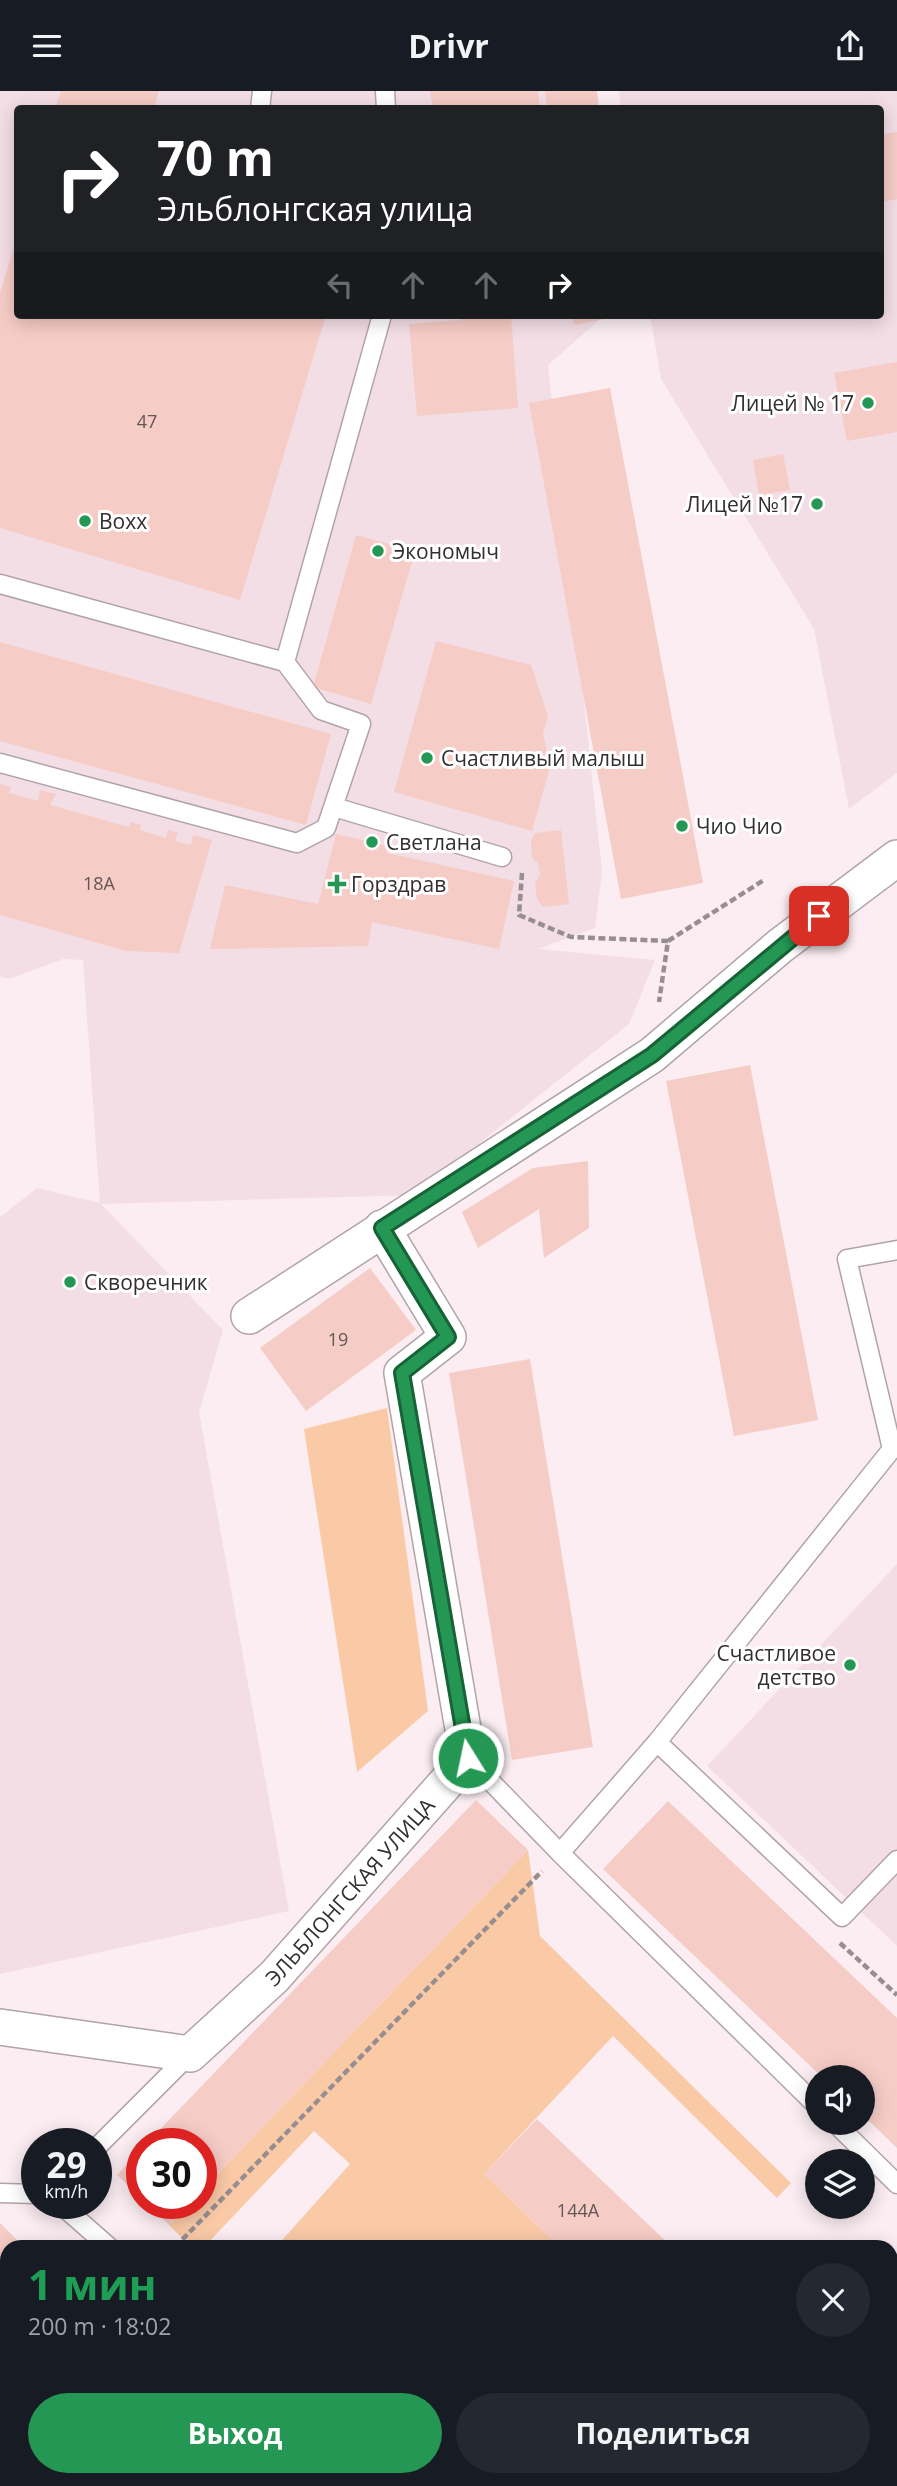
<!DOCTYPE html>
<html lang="ru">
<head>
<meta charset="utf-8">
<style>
  :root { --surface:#171b24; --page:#242831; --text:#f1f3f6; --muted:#9ea1a6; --accent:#239753 }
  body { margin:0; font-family:"Open Sans",sans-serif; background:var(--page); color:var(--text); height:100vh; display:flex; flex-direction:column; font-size:26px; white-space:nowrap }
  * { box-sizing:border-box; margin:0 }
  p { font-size:23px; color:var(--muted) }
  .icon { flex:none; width:38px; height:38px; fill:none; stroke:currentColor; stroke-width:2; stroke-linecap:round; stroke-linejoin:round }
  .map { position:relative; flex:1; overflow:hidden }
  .panel { position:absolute; left:0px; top:2149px; width:898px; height:247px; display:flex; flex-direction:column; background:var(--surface); border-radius:21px 21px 0 0; box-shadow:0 4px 18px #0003 }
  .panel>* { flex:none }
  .banner { position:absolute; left:14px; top:14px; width:870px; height:214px; border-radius:7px; box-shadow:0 4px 18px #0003; background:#202124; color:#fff; overflow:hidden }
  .tools { position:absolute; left:805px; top:1974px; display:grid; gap:14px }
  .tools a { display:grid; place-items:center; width:70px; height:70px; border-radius:50%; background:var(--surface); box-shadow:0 4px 18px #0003; font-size:35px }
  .speed { position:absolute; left:21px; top:2037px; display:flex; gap:14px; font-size:35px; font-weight:700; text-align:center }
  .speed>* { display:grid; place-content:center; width:91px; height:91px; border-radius:50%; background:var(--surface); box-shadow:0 4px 18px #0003; line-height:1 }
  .speed small { font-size:18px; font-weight:400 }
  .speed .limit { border:10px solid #d22; background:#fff; color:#111 }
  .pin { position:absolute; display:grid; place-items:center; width:60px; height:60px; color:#fff; margin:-30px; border-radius:14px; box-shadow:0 4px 10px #0006 }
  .me { position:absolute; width:77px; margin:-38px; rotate:350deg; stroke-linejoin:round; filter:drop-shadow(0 0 5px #0008) }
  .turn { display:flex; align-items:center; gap:24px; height:147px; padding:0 28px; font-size:32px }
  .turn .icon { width:91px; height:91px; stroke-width:2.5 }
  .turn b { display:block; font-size:49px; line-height:60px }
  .lanes { display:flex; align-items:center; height:66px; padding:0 28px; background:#0003; justify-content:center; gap:35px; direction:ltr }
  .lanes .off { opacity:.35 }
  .round { display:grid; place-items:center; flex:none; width:74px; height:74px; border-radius:37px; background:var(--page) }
  .summary { display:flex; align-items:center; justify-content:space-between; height:119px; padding:0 28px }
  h1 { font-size:42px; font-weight:700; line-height:52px; color:#1e9e55 }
  .button { display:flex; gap:14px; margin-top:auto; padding:14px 28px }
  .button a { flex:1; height:80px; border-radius:42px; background:var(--accent); color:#fff; font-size:28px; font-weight:700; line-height:80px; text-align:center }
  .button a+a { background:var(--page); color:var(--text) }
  header { display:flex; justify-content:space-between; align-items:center; height:91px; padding:0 28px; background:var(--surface); font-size:32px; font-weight:700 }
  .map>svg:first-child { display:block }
  .built { fill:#f4dee6 }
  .green { fill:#facaa7 }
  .building { fill:#f6ccc6 }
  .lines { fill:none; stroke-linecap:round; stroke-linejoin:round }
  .service-casing { stroke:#b1a4a8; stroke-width:21 }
  .minor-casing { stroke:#b1a4a8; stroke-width:38 }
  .path { stroke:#978e91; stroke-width:4.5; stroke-dasharray:7 3.5; stroke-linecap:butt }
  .service { stroke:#fff; stroke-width:18 }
  .minor { stroke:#fff; stroke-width:35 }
  .route-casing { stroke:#176236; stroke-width:18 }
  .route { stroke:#239753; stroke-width:12 }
  .poi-dot { fill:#239753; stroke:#fff; stroke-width:2.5 }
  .labels { text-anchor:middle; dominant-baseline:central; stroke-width:6; stroke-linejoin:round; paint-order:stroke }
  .number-label { font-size:18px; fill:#645656 }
  .poi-label { font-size:21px; fill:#332e30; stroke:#fff; text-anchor:start }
  .street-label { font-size:21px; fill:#332e30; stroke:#fff }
</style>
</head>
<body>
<header><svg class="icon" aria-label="menu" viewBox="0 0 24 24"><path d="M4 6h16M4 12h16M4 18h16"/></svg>Drivr<svg class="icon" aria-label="share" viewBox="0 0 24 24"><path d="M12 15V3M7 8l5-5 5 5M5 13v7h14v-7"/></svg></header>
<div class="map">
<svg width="897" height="2395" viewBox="0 0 897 2395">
  <rect width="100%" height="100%" fill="#fbedf2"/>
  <path class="built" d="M0,0h578l2,17 -562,1v206h587l-57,50 54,506 -7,57 -57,21 117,11 -26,64 -215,171 -313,9 122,126 -24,82 90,499 -289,63v-757l37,-29 63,15 -17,-243 -20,-1 -54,20 -9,-3z
    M619,0h278v682l-48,36 -35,-180 -153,-250 -11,-64h230v-206l-259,-1z
    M897,1473v382l-190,-180z"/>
  <path class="green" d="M387,1317l41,303 -71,61 -53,-343z
    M528,1759l12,86 251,247 -14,15 -164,-162 -129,138 76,73h-284l74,-83 -36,-33 -110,116h-13l-22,-22 21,-22h11v-12z
    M492,2389h87l-6,6h-74z"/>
  <path class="building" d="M61,0h98l-5,18h-99z
    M430,0h108l2,18h-107z
    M545,0h52l2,18h-52z
    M897,41v67l-17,3v-67z
    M17,146l1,78h308l-86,285 -240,-72v-235z
    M461,224h50l7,93 -101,8 -8,-92 52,-4z
    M572,224h46v1l-44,9z
    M897,271v70l-50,9 -13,-68z
    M610,297l93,495 -82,16 -92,-496z
    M783,363l7,36 -31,5 -6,-35z
    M356,444l59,16 -44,153 -58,-17z
    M436,550l95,24 17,51 -5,17 7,34 -18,64 -138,-39z
    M0,551l331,92 -25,91 -306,-84z
    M0,693l11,3 -2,6 29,8 2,-11 16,4 -6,11 79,22 2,-5 10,3 -1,5 26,8 2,-8 10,3 -3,8 16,4 2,-10 19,5 -33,113 -53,-2 -126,-36z
    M561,739l8,74 -26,3 -6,-8 -2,-16 5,-8 -2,-11 -6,-7 -1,-16 4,-8z
    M336,743l52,12 -1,7 127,28 -15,68 -127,-27 -4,24 -158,3 15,-64 93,19z
    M750,974l68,355 -84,16 -68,-355z
    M588,1070l1,67 -45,30 -5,-49 -61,39 -16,-36 71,-44z
    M370,1177l46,62 -110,81 -46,-63z
    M530,1268l63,388 -81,13 -63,-387z
    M476,1709l52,50 -327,341v-47h-55z
    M668,1710l229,217v130l-34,-33v-38h-41l-219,-208z
    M537,2028l135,128h-112l-76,-73z
    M142,2057v51l-25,-24z
    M147,2112h43l-21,22z
    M0,2132l24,24h-17v77l-7,-7z
    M897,2306v89h-86l6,-6h74v-76z
    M219,2389h93l7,6h-93z"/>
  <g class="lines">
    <g class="service-casing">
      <path id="service" d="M385,0l1,18
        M260,18l2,-18
        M0,493l285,78
        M0,672l297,80 29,-15 35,-104 -40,-14 -36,-48 97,-347
        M334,716l168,50
        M657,1651l185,175 55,-57
        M468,1667l92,95
        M817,2015l-257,-253 97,-111 235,-293 -45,-190 50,-9
        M835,2032l62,61
        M96,2057l94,-94
        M0,2102l37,1
        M59,2112l50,44
        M891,2255l6,-6
        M365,2389l7,6
        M742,2395l7,-6"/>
    </g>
    <g class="minor-casing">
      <g id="minor">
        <path d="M249,1225l403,-261 128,-109 117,-88"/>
        <path id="s1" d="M0,1936l190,27 84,-77 194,-219 -66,-385 46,-36 -66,-109"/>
      </g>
    </g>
    <path class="path" d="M522,782l-3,42 52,22 97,4 -9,61
      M668,850l96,-61
      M840,1852l57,52
      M175,2156l367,-376"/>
    <use href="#service" class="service"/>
    <use href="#minor" class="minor"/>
  </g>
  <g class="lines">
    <g class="route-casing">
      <path id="route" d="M468,1667l-66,-385 46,-36 -66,-109 270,-173 167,-139"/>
    </g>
    <use href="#route" class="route"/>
  </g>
  <g class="poi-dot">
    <circle cx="868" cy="312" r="7"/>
    <circle cx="817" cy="413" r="7"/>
    <circle cx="85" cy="430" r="7"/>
    <circle cx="378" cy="460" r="7"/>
    <circle cx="427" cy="667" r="7"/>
    <circle cx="682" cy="735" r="7"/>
    <circle cx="372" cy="751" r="7"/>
    <path d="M333.5 782.5h7v7h7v7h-7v7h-7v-7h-7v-7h7z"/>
    <circle cx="70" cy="1191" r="7"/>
    <circle cx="850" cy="1574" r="7"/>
  </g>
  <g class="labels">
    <g class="number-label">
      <text x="147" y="330">47</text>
      <text x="99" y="792">18А</text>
      <text x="338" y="1248">19</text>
      <text x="578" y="2119">144А</text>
    </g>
    <g class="poi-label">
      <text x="854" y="312" text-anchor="end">Лицей № 17</text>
      <text x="803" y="413" text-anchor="end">Лицей №17</text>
      <text x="99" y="430">Boxx</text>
      <text x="392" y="460">Экономыч</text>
      <text x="441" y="667">Счастливый малыш</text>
      <text x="696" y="735">Чио Чио</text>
      <text x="386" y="751">Светлана</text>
      <text x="351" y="793">Горздрав</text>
      <text x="84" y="1191">Скворечник</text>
      <text x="836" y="1562" text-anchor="end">Счастливое<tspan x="836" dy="24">детство</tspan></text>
    </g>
    <g class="street-label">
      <text stroke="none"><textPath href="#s1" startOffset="420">ЭЛЬБЛОНГСКАЯ УЛИЦА</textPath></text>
    </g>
  </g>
</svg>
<div class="tools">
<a><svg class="icon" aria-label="sound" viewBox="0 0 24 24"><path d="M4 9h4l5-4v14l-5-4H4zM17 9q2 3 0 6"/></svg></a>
<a><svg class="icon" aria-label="layers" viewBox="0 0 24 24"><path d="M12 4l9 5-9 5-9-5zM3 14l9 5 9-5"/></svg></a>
</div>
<div class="speed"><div>29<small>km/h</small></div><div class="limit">30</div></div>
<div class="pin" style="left:819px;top:825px;background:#d93025"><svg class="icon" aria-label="arrive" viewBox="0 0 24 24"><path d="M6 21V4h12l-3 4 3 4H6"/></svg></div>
<svg class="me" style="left:468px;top:1667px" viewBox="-20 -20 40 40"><circle r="17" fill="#239753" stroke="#fff" stroke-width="3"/><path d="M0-11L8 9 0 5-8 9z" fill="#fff"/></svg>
<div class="banner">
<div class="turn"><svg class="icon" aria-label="right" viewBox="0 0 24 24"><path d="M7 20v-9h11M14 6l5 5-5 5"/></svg><div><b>70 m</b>Эльблонгская улица</div></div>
<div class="lanes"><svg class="icon off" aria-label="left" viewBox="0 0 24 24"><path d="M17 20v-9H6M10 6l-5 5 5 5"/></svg><svg class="icon off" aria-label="ahead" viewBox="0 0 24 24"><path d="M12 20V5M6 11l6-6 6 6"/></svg><svg class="icon off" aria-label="ahead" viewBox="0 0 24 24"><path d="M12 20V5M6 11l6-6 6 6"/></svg><svg class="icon" aria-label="right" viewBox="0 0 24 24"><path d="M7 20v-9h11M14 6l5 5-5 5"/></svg></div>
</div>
<section class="panel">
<div class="summary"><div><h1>1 мин</h1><p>200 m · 18:02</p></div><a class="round"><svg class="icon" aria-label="close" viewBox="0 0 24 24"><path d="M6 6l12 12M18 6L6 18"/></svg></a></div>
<div class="button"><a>Выход</a><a>Поделиться</a></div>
</section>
</div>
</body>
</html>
